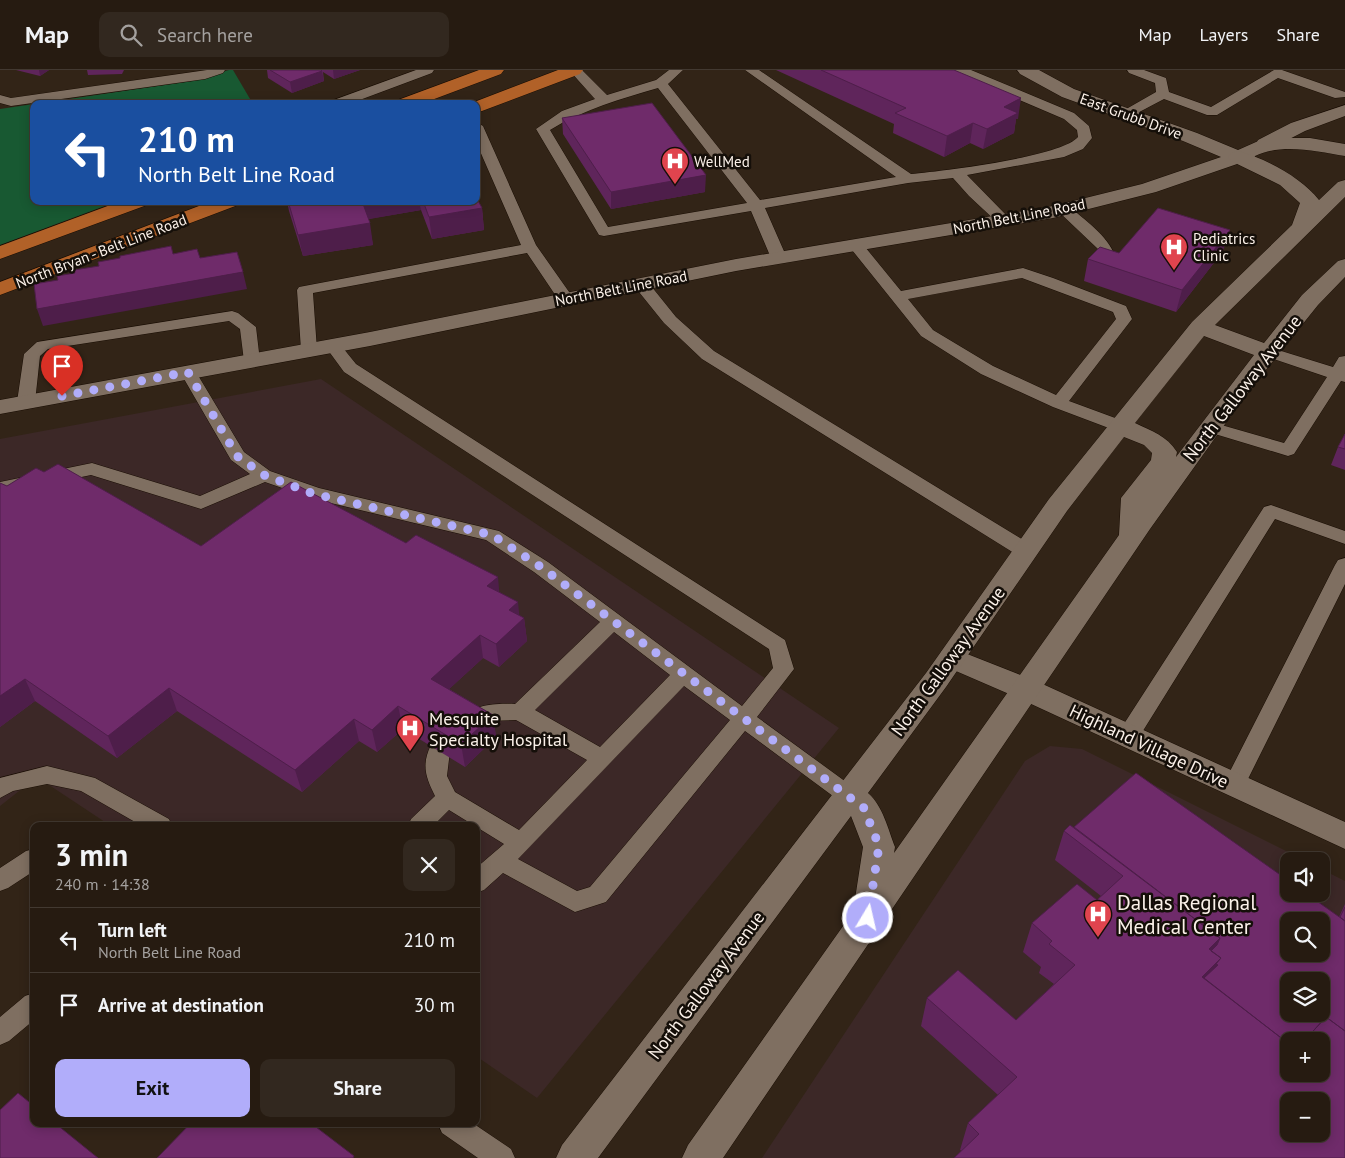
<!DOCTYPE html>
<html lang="en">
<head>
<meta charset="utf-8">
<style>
  :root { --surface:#261b11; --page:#32281f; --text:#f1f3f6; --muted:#a4a19f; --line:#423931; --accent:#b1adfa }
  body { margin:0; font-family:"PT Sans",sans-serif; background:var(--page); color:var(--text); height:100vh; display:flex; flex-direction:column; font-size:19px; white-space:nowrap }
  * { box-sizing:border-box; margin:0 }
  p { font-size:16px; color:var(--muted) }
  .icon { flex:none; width:28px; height:28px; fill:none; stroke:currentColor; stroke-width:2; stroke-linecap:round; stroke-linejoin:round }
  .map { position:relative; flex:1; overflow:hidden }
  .panel { position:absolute; left:30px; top:752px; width:450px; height:305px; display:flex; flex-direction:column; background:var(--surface); border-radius:10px; box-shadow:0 2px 12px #0003,0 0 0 1px var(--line) }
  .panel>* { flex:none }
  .top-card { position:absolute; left:30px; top:30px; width:450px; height:105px; border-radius:10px; box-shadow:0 2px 12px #0003,0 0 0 1px var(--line); background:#1a4fa0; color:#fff; overflow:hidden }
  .buttons { position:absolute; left:1280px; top:782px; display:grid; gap:10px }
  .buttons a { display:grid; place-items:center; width:50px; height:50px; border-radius:10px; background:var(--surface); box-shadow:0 2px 12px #0003,0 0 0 1px var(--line); font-size:25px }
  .pin { position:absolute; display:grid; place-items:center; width:42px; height:42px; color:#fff; margin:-51px -21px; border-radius:50% 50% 50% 0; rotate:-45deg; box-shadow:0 0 5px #0007 }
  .pin .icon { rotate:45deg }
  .me { position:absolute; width:55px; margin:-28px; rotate:9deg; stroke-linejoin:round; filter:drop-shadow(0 0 4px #0008) }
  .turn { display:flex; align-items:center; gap:18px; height:105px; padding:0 25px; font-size:22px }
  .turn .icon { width:65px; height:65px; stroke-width:2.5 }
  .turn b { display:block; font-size:35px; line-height:42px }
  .round { display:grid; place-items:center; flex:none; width:52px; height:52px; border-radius:10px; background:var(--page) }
  .overview { display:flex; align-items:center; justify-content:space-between; height:85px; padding:0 25px }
  h1 { font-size:30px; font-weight:600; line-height:38px }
  .button { display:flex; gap:10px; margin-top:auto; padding:10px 25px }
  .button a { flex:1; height:58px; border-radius:10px; background:var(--accent); color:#111; font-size:20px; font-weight:600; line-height:58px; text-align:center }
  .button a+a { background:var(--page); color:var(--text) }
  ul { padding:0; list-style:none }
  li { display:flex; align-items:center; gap:15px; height:65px; padding:0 25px; border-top:1px solid var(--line) }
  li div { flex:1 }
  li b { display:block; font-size:19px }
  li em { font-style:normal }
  header { display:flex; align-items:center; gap:30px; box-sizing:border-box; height:70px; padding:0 25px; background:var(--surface); border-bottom:1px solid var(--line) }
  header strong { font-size:24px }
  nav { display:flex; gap:28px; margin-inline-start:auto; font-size:18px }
  .search { width:350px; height:45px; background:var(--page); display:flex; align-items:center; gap:12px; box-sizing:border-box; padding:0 18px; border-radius:10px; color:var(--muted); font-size:19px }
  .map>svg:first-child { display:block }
  .medical { fill:#3c2827; fill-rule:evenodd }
  .green { fill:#185932 }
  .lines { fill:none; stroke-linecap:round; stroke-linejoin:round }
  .service-casing { stroke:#190d03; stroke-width:1 }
  .minor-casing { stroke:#190d03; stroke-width:1 }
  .tertiary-casing { stroke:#190d03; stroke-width:1 }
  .secondary-casing { stroke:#190d03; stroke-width:1 }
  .primary-casing { stroke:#190d03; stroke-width:1 }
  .service { fill:#7f6f61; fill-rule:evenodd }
  .minor { fill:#7f6f61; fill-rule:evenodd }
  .tertiary { fill:#7f6f61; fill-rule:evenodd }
  .secondary { fill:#7f6f61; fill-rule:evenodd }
  .primary { fill:#b16128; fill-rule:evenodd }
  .wall { fill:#5f255b }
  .shaded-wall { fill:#4e1e4a }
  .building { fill:#6f2b6a; stroke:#4e1e4a; fill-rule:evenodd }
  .route { stroke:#b1adfa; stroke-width:9; stroke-dasharray:0 16.2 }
  .labels { text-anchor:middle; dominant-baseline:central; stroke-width:5; stroke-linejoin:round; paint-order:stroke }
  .far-street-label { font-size:15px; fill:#fbf1e9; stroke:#150f09 }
  .far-poi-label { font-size:15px; fill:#fbf1e9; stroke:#150f09; text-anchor:start }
  .street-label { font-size:18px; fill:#fbf1e9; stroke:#150f09 }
  .poi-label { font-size:18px; fill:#fbf1e9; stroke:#150f09; text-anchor:start }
  .near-poi-label { font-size:21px; fill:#fbf1e9; stroke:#150f09; text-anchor:start }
</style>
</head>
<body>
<header>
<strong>Map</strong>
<div class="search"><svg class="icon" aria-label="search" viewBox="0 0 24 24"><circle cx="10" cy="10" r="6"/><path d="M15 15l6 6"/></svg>Search here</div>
<nav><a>Map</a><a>Layers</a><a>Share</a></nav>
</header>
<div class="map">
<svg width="1345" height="1088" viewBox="0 0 1345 1088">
  <rect width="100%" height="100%" fill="#322417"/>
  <path class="medical" d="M321,309l518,349 -302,370 -61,-42v-230h-365l-74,-49 -37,29v-367z
    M1050,676l32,3 224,112h-17v33h32v-25l24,12v277h-583l263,-397zM1289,851h32v33h-32zM1289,911h32v33h-32zM1289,971h32v33h-32zM1289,1031h32v33h-32z"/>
  <path class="green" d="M229,0h4l20,34h-218l157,-23z
    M34,34v97h84l-118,44v-136z"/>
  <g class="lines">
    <g class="service-casing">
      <path id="service" d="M207,0h18l-2,3 -18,6 -194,27 -11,-3v-8l11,3z
        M416,0h18l-2,3 -83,31h-19l1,-3z
        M569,0h13l25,25 49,-15 13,-10h14l-15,14 92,116 136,-23 -151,-107h14l152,104c31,-3 150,-17 167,-37l-1,-7 -13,-11 -108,-46 -2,-3h17l103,43 15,13 3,12 -9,11 -19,8 -97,18 41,42 2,3 -2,3h-10l-29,-27 -16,-18 -45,5 -143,25 22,50 -3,3h-10l-3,-3 -20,-47 -147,25 -5,-1 -63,-106 26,-18 33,-12zM658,18l89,115 -139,24 -58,-97c34,-21 71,-31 108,-42z
        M1127,0h17l22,8 3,14 42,15 63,-37h8l63,22v5l-10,1 -57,-20 -61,37h-10l-43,-16 -38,20 -7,-4 2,-3 35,-20 -1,-9 -26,-10z
        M476,52l7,4 53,119 38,54 -2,3h-12l-33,-49 -214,40 4,57 -2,3h-12l-2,-3 -4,-60 2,-3 222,-42 -45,-103z
        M1064,135l5,1c17,16 60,43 42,69h-10l-3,-3 3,-15 -3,-8 -39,-37 -2,-3 2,-3z
        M856,170l5,2 40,49 122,-23 30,10 73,28 6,13 -63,82 57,21 3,4 -3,4 -6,1 -6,-1 -61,-23 -72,-33 -60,-38 -73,-91 3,-3zM1022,208l91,34 3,7 -60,76 -63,-29 -60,-36 -25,-31z
        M641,209l6,2 29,36 38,34 319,195 3,5 -3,5 -7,1 -7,-1 -317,-197 -38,-36 -29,-36 -2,-3 2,-3z
        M232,241l6,2 18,14 4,34 -2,4h-12l-2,-4 -4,-32 -11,-8 -181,28 -8,7 -5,46 -3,4 -6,1 -6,-1 -3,-4 7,-48 13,-12z
        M333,271l6,2 17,21 429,276 9,29 -37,48 100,73 3,6 -3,6 -8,3 -8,-3 -96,-71 -139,171 -31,10 -72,-39 -19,17 -8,3v-25l28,-24 -55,-34 -16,16h-25l3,-7 24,-23c-9,-18 -14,-31 -4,-51l8,-2 8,2 3,6 -3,25 8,16 64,38 68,-70 -71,-40 -27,1 -19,9 -8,-2 -3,-6c10,-18 38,-19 56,-18l85,-82 -66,-50 -48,-32 -172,-41 -49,-17 -64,27 -110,-34 -91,19v-12l92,-19 108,33 50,-22 -19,-14 -51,-88 2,-4h12l2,4 48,80 26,19 49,17 180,43 49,31 194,144 31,-38 -4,-19 -425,-277 -19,-26 2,-3zM614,562l56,43 -70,72 -65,-37zM684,616l46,34 -140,167 -13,4 -59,-32z
        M1268,277l65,20 6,-10 6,-1v26l-4,-1 -47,73 -6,2 -83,-25 -3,-4 3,-4 6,-1 73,21 43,-66 -65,-22 -2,-3 2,-3z
        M1271,435l74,26v13l-70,-25 -139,223 -8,2 -8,-2 -3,-6 3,-6 144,-223z
        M1345,488v26l-100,201 -3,6 -8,3 -8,-3 -3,-6 112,-220 3,-5z
        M47,696l48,12 74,41 3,7h-30l-61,-35 -34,-7 -34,7 -13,7v-20z
        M34,779v22l-26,17 -8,3v-23l26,-17z
        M34,923v27l-25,21 -9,4v-28l25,-21z
        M438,1054h36l37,25 4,9h-37l-36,-25z"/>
    </g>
    <g class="minor-casing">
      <path id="minor" d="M1345,35v11l-40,15 -33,17 -7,2 -7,-2 -2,-4 2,-4 33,-17z"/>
    </g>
    <g class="tertiary-casing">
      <path id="tertiary" d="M1017,0h22l35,19 123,44 41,17 27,-12h45l35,6v12c-29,-5 -63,-13 -90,0l-2,5 -13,2 -84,29 -103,26 -317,53 -366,75 -370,68v-14l370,-68 366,-73 317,-53 89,-22 79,-27 -38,-16 -121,-44 -42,-23z
        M952,578l84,33 309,141v27l-329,-152 -74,-32 -4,-7 4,-7z"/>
    </g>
    <g class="secondary-casing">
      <path id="secondary" d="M1238,81c27,7 64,27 81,49l19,-18 7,-2v17l-130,128 49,18 38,-48 36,-34 7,-2v18l-27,28 -73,91 -95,133 -427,629h-41l6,-13 165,-233 10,-65 -12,-31 -253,342h-42l6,-13 364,-472 123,-174 143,-177 100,-97 8,-22 -20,-18 -49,-24 -3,-4 3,-4zM1204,266l50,19 -78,102 1,-5c-10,-16 -25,-21 -42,-29zM1124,367l20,8 8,8 -1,7 -30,38 -2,37 -225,318 1,-6c-7,-18 -12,-41 -27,-54l78,-106 121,-176z"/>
    </g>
    <g class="primary-casing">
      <path id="primary" d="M479,0h25l-3,4 -80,30h-26l3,-4z
        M558,0h25l-3,4 -98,37 -6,1v-8h-7z
        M121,131h29l-3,4 -147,54v-13z
        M212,131h29l-3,4 -238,90v-13z"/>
    </g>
    <use href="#service" class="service"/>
    <use href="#minor" class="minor"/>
    <use href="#tertiary" class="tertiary"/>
    <use href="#secondary" class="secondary"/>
    <use href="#primary" class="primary"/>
  </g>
  <path class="wall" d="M16,0h33l-9,6z
    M87,0h37l-2,4 -34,1z
    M267,0h93l-26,9 -11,-7 1,9 -32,12 -24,-15z
    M776,0h178l64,49h-2l-2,14 -31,16 -13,-6 -26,14 -51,-24 1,-9z
    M562,48l143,74 -94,17 -48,-75z
    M287,131h189l6,7 2,22 -52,9 -11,-29 -53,9 5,26 -70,11 -14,-45z
    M1223,181l-47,61 -92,-31 4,-22 31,-6z
    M1345,364v36l-14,-5 7,-18z
    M44,402l157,74 298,46 20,23 5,3 3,23 -28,26 -16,-9 -34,31 44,26 3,22 -31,30 -62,-38 -26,23 -18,-11 -57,51 -125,-81 -60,47 -82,-57 -35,26 7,-241z
    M1074,757l265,90 6,-13v254l-383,-7 -2,-1 8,-27 30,-28 -77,-69 6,-28 89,22 38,-36 -15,-11 2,-6 -18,-15 9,-29 65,-23 4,-4 -46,-36 9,-29z"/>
  <path class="shaded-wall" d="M39,0h10l-9,6z
    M333,0h27l-26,9z
    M322,1l2,10 -32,12 -2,-11z
    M1021,28l-3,21h-2l-2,14 -31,16 4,-20 17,-22z
    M973,53l-3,20 -26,14 3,-21z
    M706,105l-1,17 -94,17v-17z
    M361,131h58l2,9 -57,10z
    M482,138l2,22 -52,9 -3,-22z
    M370,153l3,22 -70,11 -5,-21z
    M1230,160l-7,21 -47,61 6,-22z
    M243,202l4,17 -204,37 -6,-17z
    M498,507l2,23 -13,-14z
    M518,532l2,20 4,-4 3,23 -28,26 -3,-23 13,-34z
    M480,565l3,23 -48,44 -4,-23z
    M25,609l10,22 -35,26v-31z
    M169,618l8,23 -60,47 -9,-22z
    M398,636l5,23 -26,23 -5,-22z
    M493,645l3,22 -31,30 -4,-23z
    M354,649l5,22 -57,51 -7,-22z
    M1220,868l-10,21 -1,-10z
    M1221,888l-13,29 -6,-10z"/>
  <path class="building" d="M270,0h51l1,1 -32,11z
    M821,0h133l67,28 -17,9 14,6 -31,16 -14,-6 -26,13 -52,-23 11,-5z
    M652,33l54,72 -95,17 -49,-74z
    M476,127l6,11 -53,9 -6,-16h53z
    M288,131h74l8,22 -72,12z
    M1158,138l72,22 -48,60 -94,-31 12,-12 19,6z
    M171,176l2,8 24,-5 3,9 37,-6 6,20 -206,37 -3,-25 24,-4 -1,-4 18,-3 -1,-3 25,-4 -1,-4 22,-4v-2z
    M1345,364v15l-7,-2z
    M58,394l143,82 90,-64 115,61 10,-8 82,42 -11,9 31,16 -9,8 15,8 -28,26 -16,-9 -49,44 62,36 -32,29 -63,-38 -26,24 -18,-11 -59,51 -126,-82 -61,48 -83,-57 -25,17v-213l7,3 29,-18 8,4z
    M1136,703l153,108v13h18l38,27v110l-19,-14 -22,24h-15v3l-85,-66 14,-13 -2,-1 5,-6 -10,-7 6,-6 3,-7 -146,-111zM1289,851h32v33h-32zM1289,911h32v33h-32z
    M1070,755l150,113 -11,11 12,9 -19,19 87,67v30h32v-33h-17l22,-24 19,14v127h-391l25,-24 -11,-11 49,-46 -90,-79 31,-28 58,50 59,-55 -26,-21 3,-3 -20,-18 45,-39 20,16 26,-24 -59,-45zM1289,1031h32v33h-32z
    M1345,837v14l-5,-4z
    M18,1023l16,13v18h22l42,34h-98v-48z
    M190,1054h122l42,32 -1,2h-196z"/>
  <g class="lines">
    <path class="route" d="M62,326l126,-24 49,84 27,19 50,19 178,41 49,32 323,241 15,38 -11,72"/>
  </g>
  <defs>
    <g id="hospital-pin" transform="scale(1.4375)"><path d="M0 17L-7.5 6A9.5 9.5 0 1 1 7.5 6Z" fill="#e0444e" stroke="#150f09"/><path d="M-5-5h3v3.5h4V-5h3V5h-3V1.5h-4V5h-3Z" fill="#fff"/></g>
  </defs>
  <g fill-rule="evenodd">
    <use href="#hospital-pin" x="675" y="91"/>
    <use href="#hospital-pin" x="1174" y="177"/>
    <use href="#hospital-pin" x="410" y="658"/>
    <use href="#hospital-pin" x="1098" y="844"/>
  </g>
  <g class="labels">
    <g class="far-street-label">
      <text transform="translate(1131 46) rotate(20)">East Grubb Drive</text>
      <text transform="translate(1019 146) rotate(-11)">North Belt Line Road</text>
      <text transform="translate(101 181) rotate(-21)">North Bryan - Belt Line Road</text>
      <text transform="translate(621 218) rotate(-11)">North Belt Line Road</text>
    </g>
    <g class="far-poi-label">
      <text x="694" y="91">WellMed</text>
      <text x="1193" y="168">Pediatrics<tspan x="1193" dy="17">Clinic</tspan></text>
    </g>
    <g class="street-label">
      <text transform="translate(1242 318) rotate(-52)">North Galloway Avenue</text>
      <text transform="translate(948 591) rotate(-54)">North Galloway Avenue</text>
      <text transform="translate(1149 676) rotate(25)">Highland Village Drive</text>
      <text transform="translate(706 915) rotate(-53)">North Galloway Avenue</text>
    </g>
    <g class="poi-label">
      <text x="429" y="648">Mesquite<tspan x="429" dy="21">Specialty Hospital</tspan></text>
    </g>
    <g class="near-poi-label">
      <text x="1117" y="832">Dallas Regional<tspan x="1117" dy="24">Medical Center</tspan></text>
    </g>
  </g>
</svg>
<div class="buttons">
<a><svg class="icon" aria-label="sound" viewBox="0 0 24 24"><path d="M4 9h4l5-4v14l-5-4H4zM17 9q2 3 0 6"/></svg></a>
<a><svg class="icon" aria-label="search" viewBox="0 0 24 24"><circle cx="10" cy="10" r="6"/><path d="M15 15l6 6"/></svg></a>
<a><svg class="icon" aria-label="layers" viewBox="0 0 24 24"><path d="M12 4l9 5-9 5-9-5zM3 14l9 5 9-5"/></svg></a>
<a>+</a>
<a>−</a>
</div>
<div class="pin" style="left:62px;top:326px;background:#d93025"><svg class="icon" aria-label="arrive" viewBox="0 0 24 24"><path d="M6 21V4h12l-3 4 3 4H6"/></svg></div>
<svg class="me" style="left:868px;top:848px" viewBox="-20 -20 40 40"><circle r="17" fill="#b1adfa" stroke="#fff" stroke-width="3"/><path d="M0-11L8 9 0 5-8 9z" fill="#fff"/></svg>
<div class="top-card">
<div class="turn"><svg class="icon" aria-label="left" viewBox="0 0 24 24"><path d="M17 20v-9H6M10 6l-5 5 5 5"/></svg><div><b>210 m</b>North Belt Line Road</div></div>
</div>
<section class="panel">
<div class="overview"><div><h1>3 min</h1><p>240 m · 14:38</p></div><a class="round"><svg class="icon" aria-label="close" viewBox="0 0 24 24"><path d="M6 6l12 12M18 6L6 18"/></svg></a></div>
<ul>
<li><svg class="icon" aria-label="left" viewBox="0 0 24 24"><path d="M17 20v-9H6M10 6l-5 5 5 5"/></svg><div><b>Turn left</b><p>North Belt Line Road</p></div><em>210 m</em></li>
<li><svg class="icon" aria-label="arrive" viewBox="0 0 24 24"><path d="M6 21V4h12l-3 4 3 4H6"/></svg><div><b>Arrive at destination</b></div><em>30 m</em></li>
</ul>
<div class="button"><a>Exit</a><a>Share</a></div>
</section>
</div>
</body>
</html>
